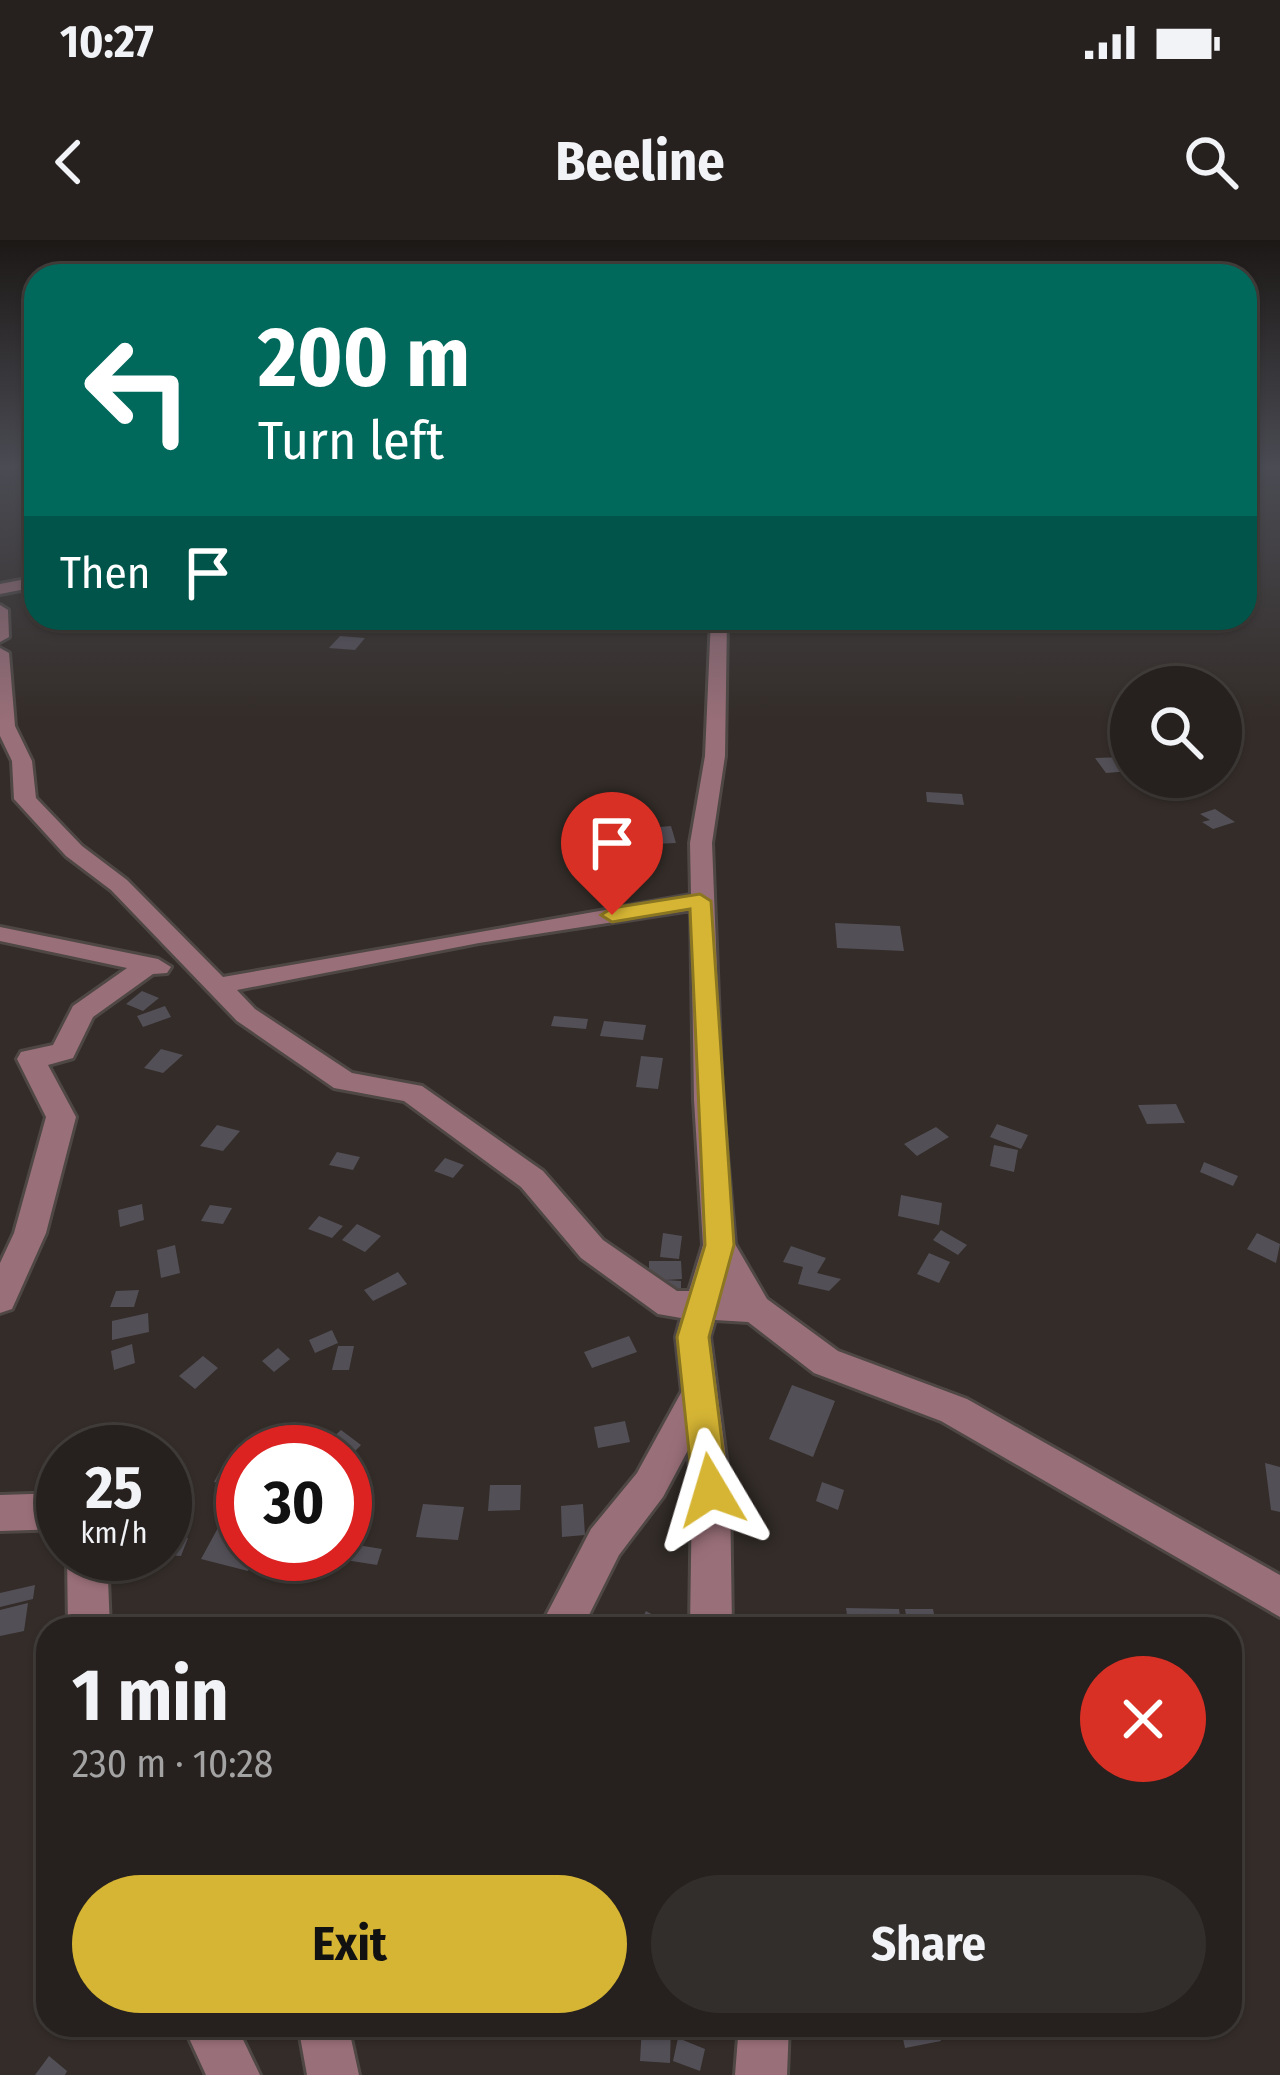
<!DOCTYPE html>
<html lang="en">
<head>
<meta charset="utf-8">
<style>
  :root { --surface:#26211e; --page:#322e2b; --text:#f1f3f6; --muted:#a4a3a4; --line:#423e3c; --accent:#d6b534 }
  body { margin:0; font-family:"Fira Sans Condensed",sans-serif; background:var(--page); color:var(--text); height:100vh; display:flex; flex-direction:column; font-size:45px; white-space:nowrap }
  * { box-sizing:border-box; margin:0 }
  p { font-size:39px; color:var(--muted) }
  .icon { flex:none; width:66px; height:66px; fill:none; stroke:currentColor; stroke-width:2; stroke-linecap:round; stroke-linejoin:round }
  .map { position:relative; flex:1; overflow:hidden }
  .panel { position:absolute; left:36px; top:1377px; width:1206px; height:420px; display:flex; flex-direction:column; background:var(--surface); border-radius:36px; box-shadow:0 3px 9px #0004,0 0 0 3px var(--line) }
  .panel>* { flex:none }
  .guide { position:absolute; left:24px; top:24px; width:1233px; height:366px; border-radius:36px; box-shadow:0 3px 9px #0004,0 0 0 3px var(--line); background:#00695c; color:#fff; overflow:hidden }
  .fabs { position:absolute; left:1110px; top:426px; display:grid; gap:24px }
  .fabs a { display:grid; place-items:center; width:132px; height:132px; border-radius:50%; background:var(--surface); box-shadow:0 3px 9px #0004,0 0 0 3px var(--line); font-size:60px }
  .speed { position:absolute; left:36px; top:1185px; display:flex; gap:24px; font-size:60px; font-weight:700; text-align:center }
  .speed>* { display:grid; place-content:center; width:156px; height:156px; border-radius:50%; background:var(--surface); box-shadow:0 3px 9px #0004,0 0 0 3px var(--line); line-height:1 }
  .speed small { font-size:30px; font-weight:400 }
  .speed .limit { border:18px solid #d22; background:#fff; color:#111 }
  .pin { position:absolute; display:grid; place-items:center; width:102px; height:102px; color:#fff; margin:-123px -51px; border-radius:50% 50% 50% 0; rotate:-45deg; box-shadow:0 0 12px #0007 }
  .pin .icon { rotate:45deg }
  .me { position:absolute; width:132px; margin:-66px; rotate:353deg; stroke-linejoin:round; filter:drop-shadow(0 0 9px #0008) }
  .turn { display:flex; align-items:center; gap:42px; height:252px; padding:0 36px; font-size:54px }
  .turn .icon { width:156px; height:156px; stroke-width:2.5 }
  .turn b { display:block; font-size:84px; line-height:102px }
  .then { display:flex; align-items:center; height:114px; padding:0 36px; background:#0003; gap:24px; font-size:45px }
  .round { display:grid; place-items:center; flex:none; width:126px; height:126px; border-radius:63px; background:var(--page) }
  .summary { display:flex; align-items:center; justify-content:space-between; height:204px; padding:0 36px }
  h1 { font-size:72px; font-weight:700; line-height:90px }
  .primary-button { display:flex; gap:24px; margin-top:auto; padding:24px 36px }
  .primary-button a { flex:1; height:138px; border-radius:72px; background:var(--accent); color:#111; font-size:48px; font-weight:700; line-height:138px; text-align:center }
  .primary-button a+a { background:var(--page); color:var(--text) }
  .status { display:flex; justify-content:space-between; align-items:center; height:84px; padding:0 60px; background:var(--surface); direction:ltr }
  .status svg { height:33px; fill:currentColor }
  header { display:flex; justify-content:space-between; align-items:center; height:156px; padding:0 36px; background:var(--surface); font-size:54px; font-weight:700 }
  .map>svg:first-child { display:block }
  .building { fill:#534f57 }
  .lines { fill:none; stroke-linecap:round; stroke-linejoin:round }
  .minor-casing { stroke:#4e4744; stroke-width:6 }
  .minor { fill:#996f79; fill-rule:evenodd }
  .route { fill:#d6b534; stroke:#8b7622; stroke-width:3 }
</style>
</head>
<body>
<div class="status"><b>10:27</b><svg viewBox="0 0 49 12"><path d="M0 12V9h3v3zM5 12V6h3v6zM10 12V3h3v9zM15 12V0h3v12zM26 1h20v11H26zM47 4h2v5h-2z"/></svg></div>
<header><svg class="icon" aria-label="back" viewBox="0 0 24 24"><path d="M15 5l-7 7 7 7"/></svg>Beeline<svg class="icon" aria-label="search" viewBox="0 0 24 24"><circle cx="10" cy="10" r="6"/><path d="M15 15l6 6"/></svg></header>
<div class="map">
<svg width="1280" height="1835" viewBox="0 0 1280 1835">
  <rect width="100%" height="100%" fill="#332c28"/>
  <path class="building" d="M340,396l25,2 -10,12 -26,-2z
    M1126,517l5,14 -25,2 -11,-15z
    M926,552l36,2 2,11 -37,-3z
    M1215,569l20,13 -22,7 -11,-7 8,-2 -10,-6z
    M671,586l5,17 -23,1 -5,-16z
    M835,683l65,3 4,25 -67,-3z
    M142,751l17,7 -16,13 -17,-7z
    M165,766l6,11 -28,10 -6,-11z
    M554,776l34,3 -2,10 -35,-3z
    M604,781l42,4 -3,15 -43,-4z
    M161,809l22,6 -20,18 -19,-5z
    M641,816l22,2 -5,31 -22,-2z
    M1176,864l9,19 -38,1 -9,-19z
    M997,884l31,11 -7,14 -31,-12z
    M217,885l23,6 -17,20 -23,-5z
    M936,887l13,10 -32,19 -13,-12z
    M994,905l24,5 -4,22 -24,-6z
    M337,912l23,5 -7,13 -24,-5z
    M445,918l19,7 -11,13 -19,-7z
    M1204,922l34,14 -5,10 -33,-14z
    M901,955l41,8 -3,22 -41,-9z
    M142,964l2,16 -24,7 -2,-17z
    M210,965l22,3 -9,16 -22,-3z
    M319,976l24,10 -11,12 -24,-9z
    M357,984l24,12 -16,16 -23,-12z
    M941,990l26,15 -9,10 -25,-15z
    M663,993l19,3 -3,23 -19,-2z
    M1257,993l23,11 -4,19 -29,-14z
    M175,1005l5,28 -19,5 -4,-28z
    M791,1006l35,12 -9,15 24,6 -12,12 -31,-7 5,-17 -20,-5z
    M929,1013l21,9 -11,21 -22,-9z
    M649,1021h32l1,18 -17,1 16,1v10l-23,-1 -9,-11z
    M398,1032l9,12 -34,17 -9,-11z
    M139,1050l-5,17h-24l6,-16z
    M148,1073l1,19 -37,8v-19z
    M332,1090l6,13 -23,10 -6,-13z
    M629,1096l8,16 -45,16 -8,-16z
    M132,1104l3,19 -21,7 -3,-19z
    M338,1106h16l-5,24h-17z
    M278,1108l12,11 -16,13 -12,-11z
    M203,1116l15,12 -23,21 -16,-13z
    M792,1145l43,16 -22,56 -44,-18z
    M625,1181l5,21 -32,6 -4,-21z
    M115,1188v24h-40v-15z
    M341,1190l20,15 -13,13 -21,-15z
    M1265,1223l15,4v45l-9,-2z
    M222,1227l21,5 -2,16 -27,-6z
    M822,1242l22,8 -6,20 -22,-9z
    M490,1245h31l-1,25 -32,1z
    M423,1264l41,3 -6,33 -42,-3z
    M583,1264l2,31 -23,2 -1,-31z
    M219,1286l24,6v22h13l-8,17 -47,-12z
    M165,1296l23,2 -7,18 -16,-1z
    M345,1303l37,6 -5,16 -38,-6 6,-5z
    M35,1345l-2,14 -33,8v-14z
    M28,1363l-4,28 -24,5v-26z
    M846,1368l53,1 3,20h-53z
    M905,1369h28l4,20h-29z
    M646,1371l32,18h-41z
    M642,1785h29l-1,38 -30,-2z
    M900,1785h37l4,16 -36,7z
    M678,1798l27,11 -5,22 -27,-10z
    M49,1816l18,15 -2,4h-30z"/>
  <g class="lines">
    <g class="minor-casing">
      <path id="minor" d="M36,337v10l-36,7v-10z
        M0,365l8,5 1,27 -9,5z
        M711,378h16l-2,138 -13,87 10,257 13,144 32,55 71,52 129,48 313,176v42l-339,-196 -127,-48 -66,-51 -33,-2 -5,17 20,152 2,140h-42l2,-140 -4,-39 -25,47 -44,58 -37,74h-43l52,-100 46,-56 45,-82 -6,-54 5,-19 -23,-4 -77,-56 -60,-71 -117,-86 -70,-13 -97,-67 -126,-131 -45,-34 -52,-57 -2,-38 -12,-25v-88l9,5 6,73 17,35 4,37 46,48 45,34 96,97 468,-82 -1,-52 15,-87zM691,670l3,190 9,145 -14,46h-12l-74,-51 -60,-69 -121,-85 -70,-13 -97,-64 -18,-19 242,-47z
        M0,687l158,32 13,8 -4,6 -14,1 -60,43 -20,41 -25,7 28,52 -30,116 -34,76 -12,4v-50l14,-30 32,-116 -29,-58 4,-7 32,-7 20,-39 54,-38 -127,-27z
        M63,1253v36l-63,2v-36z
        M67,1314h40l3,75h-42z
        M183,1785h53l24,50h-54z
        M298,1785h50l11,50h-52z
        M739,1785h50l-2,50h-52z"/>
    </g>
    <use href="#minor" class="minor"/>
  </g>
  <linearGradient id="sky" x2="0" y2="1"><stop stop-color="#1c1816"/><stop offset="0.47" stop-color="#4a4b53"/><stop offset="1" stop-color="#4a4b53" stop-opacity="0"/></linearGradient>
  <rect width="1280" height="483" fill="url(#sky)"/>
  <path class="route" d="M700,654l11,7 23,344 -25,92 19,153 -5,11 -12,5 -13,-5 -5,-11 -16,-153 28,-92 -15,-336 -78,13 -11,-7 11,-7z"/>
</svg>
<div class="fabs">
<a><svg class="icon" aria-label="search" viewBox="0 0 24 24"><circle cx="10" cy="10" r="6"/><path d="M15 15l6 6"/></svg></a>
</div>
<div class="speed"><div>25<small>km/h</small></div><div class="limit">30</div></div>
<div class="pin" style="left:612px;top:675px;background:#d93025"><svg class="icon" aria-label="arrive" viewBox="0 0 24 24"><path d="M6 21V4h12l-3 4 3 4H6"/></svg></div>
<svg class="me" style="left:711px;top:1250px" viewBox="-20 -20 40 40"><path d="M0-17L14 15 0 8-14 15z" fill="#d6b534" stroke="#fff" stroke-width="4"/></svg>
<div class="guide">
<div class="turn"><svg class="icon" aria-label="left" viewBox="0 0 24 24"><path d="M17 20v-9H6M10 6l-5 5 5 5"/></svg><div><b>200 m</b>Turn left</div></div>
<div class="then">Then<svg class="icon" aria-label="arrive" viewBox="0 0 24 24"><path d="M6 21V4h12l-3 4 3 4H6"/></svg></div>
</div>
<section class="panel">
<div class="summary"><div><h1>1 min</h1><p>230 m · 10:28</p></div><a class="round" style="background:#d93025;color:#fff"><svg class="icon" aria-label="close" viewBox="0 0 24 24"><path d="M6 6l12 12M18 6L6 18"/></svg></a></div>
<div class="primary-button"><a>Exit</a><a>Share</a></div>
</section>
</div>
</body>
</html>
